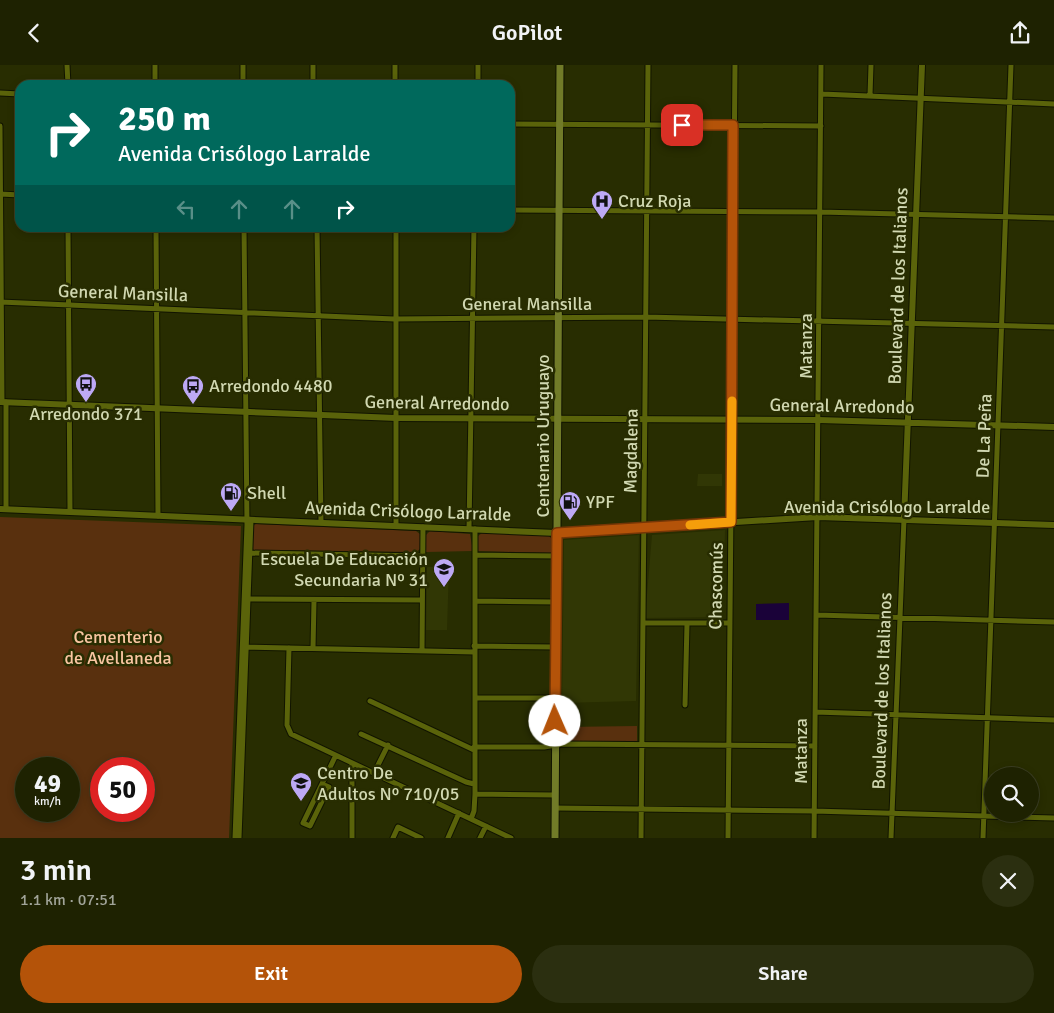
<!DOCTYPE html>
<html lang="en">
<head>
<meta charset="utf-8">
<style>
  :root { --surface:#1e2201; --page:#2b2f10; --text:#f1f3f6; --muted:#a1a499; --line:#3c3f23; --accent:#b45309 }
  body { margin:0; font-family:Signika,sans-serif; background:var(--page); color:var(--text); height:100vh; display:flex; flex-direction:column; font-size:19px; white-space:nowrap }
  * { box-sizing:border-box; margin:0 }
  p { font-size:16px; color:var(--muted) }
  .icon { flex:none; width:28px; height:28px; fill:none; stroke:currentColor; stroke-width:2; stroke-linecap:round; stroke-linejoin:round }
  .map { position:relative; height:773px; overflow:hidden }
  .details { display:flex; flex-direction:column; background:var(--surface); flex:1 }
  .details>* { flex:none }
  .top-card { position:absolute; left:15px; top:15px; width:500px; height:152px; border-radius:15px; box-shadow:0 2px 8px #0003,0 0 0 1px var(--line); background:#00695c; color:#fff; overflow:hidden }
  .controls { position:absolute; left:984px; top:702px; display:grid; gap:10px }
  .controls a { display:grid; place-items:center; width:55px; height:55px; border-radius:50%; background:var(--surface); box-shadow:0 2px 8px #0003,0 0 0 1px var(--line); font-size:25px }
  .speed { position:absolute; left:15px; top:692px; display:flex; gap:10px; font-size:25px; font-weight:700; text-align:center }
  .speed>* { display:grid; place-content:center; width:65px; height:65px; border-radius:50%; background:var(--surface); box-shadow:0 2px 8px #0003,0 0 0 1px var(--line); line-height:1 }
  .speed small { font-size:12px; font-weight:400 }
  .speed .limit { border:8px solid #d22; background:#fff; color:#111 }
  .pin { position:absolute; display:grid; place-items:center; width:42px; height:42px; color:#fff; margin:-21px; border-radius:10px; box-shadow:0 2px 8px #0006 }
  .me { position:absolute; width:55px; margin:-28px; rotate:359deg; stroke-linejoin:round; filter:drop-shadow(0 0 4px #0008) }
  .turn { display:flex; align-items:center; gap:18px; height:105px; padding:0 20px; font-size:22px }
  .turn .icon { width:65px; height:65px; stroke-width:2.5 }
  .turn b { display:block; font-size:35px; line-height:42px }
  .lanes { display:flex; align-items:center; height:48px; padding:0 20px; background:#0003; justify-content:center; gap:25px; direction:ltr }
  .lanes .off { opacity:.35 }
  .round { display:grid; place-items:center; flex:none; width:52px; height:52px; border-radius:26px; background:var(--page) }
  .overview { display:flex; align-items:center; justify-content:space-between; height:85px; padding:0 20px }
  h1 { font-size:30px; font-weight:600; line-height:38px }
  .primary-button { display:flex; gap:10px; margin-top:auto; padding:10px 20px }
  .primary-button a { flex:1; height:58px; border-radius:30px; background:var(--accent); color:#fff; font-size:20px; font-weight:600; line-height:58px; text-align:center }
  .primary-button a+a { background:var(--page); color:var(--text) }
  header { display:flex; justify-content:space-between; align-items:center; height:65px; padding:0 20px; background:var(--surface); font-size:22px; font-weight:600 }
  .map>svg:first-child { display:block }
  .built { fill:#313705 }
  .green { fill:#59300e; fill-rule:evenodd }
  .water { fill:#1a0239 }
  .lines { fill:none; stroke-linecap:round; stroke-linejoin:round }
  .minor-casing { stroke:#111400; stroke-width:7 }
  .tertiary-casing { stroke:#111400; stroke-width:8 }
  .secondary-casing { stroke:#111400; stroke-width:9 }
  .minor { stroke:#5a630a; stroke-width:5 }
  .tertiary { stroke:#5a630a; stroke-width:6 }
  .secondary { stroke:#717b28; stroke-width:7 }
  .route-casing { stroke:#753606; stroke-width:12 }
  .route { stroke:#b45309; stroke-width:9 }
  .slow { stroke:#f59e0b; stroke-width:9 }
  .labels { text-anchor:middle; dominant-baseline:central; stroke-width:5; stroke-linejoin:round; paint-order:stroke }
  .poi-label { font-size:18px; fill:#d1d8b1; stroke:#282d01; text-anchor:start }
  .street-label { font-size:18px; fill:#d1d8b1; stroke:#282d01 }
  .park-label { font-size:18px; fill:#f9c5a1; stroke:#282d01 }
</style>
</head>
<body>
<header><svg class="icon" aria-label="back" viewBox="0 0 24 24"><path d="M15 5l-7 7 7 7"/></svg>GoPilot<svg class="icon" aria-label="share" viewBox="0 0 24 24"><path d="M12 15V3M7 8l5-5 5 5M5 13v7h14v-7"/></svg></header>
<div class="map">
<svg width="1054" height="773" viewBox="0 0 1054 773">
  <rect width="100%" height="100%" fill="#282d01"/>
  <path class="built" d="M698,409h24v12h-25z
    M725,465l-2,87 -78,1 7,-83z
    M639,470l-3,166 -74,2 2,-163z
    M427,502h22l-2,63h-21z"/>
  <path class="green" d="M0,452l241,9 -12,312h-229zM26,704h43v42h-43zM101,704h43v42h-43z
    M256,459l160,7 4,3v15l-4,3 -162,-2 -3,-3 2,-21z
    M430,466l40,3 3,17 -47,1v-17z
    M482,468l67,3 3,3v12l-2,2 -73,-2 1,-15z
    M637,661v15l-73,1v-15z"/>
  <path class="water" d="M789,538v17h-33v-16z"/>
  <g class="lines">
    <g class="minor-casing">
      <path id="minor" d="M67,0l1,20
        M155,0v20
        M243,0v20
        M313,0v20
        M395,0v20
        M478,20v-20
        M0,28l20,1
        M822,29l232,10
        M870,30l1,-30
        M510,59l311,2
        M0,61l2,276
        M0,129l20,1
        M510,145l310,2 234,6
        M68,162l2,285
        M156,162l2,289
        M317,162l4,295
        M396,162v298
        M0,237l394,17 252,-2 408,10
        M6,444v-107
        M469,464l5,-302
        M248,488l174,3
        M475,490l82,1
        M245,534l177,1
        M475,536l81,1
        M817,550l237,7
        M643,558h87
        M474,581l82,1
        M245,582l229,5
        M289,583l-2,77 4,9 220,104
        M313,583l1,-47
        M422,586l1,-124
        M475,633h80
        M370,636l104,49
        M685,640l2,-81
        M815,647l239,8
        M361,669l105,48 8,2
        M474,682h70l19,-3 252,2
        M374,708l14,-28
        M322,719l7,3 -19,39 -7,-3 32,-66
        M475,729l80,1
        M555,743l259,3 240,7
        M471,754l3,-8 1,-17v-265
        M235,773l12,-313 -3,-298
        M239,773l12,-318
        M352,773v-74
        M393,773l5,-11 23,11
        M448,773l11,-25
        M480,773l6,-12
        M641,773l7,-773
        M728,773l7,-773
        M814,773l7,-773
        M891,773l13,-319
        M983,773l28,-773"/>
    </g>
    <g class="tertiary-casing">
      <path id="tertiary" d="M0,337l396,16 423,2 235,7
        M0,444l557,24 261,-16 236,8
        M904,454l18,-454"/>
    </g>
    <g class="secondary-casing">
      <path id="secondary" d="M555,773l5,-773"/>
    </g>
    <use href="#minor" class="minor"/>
    <use href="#tertiary" class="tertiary"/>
    <use href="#secondary" class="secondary"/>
  </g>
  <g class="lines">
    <g class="route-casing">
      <path id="route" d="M555,656l2,-188 174,-11 2,-397h-51"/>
    </g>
    <use href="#route" class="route"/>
    <path class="slow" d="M690,460l41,-3 1,-121"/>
  </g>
  <defs>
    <g id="hospital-pin" transform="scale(1.125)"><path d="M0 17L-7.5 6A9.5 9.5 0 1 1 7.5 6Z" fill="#bda9f5" stroke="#282d01"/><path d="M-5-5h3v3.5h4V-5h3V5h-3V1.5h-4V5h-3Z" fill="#111"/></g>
    <g id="bus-pin" transform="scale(1.125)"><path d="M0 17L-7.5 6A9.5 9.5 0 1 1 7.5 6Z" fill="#bda9f5" stroke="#282d01"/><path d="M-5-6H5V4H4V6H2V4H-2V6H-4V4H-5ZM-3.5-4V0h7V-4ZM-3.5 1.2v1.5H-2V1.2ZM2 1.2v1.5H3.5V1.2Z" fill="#111"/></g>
    <g id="fuel-pin" transform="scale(1.125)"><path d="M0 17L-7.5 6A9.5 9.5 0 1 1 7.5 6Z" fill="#bda9f5" stroke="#282d01"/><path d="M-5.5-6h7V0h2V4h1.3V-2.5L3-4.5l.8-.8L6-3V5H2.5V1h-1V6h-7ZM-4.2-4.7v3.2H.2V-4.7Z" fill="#111"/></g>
    <g id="school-pin" transform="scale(1.125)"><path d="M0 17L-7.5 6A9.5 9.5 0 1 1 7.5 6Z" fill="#bda9f5" stroke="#282d01"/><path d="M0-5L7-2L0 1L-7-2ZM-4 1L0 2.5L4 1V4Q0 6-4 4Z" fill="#111"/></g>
  </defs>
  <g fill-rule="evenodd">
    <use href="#hospital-pin" x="602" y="136"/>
    <use href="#bus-pin" x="86" y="319"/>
    <use href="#bus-pin" x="193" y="321"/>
    <use href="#fuel-pin" x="231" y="428"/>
    <use href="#fuel-pin" x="570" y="437"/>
    <use href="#school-pin" x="444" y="504"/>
    <use href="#school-pin" x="301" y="718"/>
  </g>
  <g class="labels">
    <g class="poi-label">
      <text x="618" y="136">Cruz Roja</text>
      <text x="209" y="321">Arredondo 4480</text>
      <text x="86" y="349" text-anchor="middle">Arredondo 371</text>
      <text x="247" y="428">Shell</text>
      <text x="586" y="437">YPF</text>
      <text x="428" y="494" text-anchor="end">Escuela De Educación<tspan x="428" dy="21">Secundaria Nº 31</tspan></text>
      <text x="317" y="708">Centro De<tspan x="317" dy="21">Adultos Nº 710/05</tspan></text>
    </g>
    <g class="street-label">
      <text transform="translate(898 221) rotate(-88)">Boulevard de los Italianos</text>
      <text transform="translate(123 228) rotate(2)">General Mansilla</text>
      <text x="527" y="239">General Mansilla</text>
      <text transform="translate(806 281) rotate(-90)">Matanza</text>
      <text transform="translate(437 338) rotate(1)">General Arredondo</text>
      <text transform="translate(842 341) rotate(1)">General Arredondo</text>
      <text transform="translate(543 371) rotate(-90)">Centenario Uruguayo</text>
      <text transform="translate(984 371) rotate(-88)">De La Peña</text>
      <text transform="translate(631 386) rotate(-89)">Magdalena</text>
      <text x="887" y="442">Avenida Crisólogo Larralde</text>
      <text transform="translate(408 446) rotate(2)">Avenida Crisólogo Larralde</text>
      <text transform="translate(716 521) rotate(-89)">Chascomús</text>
      <text transform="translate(882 626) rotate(-88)">Boulevard de los Italianos</text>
      <text transform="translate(801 686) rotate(-90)">Matanza</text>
    </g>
    <g class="park-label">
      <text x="118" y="572">Cementerio<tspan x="118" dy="21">de Avellaneda</tspan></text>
    </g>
  </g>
</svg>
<div class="controls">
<a><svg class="icon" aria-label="search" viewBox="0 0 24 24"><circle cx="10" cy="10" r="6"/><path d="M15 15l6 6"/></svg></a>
</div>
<div class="speed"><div>49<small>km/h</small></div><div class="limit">50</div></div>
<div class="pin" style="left:682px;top:60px;background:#d93025"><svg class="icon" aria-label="arrive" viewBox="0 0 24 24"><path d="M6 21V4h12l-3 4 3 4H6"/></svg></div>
<svg class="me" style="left:555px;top:656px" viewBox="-20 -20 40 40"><circle r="19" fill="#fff"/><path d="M0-13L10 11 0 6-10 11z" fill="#b45309"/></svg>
<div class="top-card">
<div class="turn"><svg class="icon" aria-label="right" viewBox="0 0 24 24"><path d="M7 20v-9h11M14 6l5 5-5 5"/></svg><div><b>250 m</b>Avenida Crisólogo Larralde</div></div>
<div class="lanes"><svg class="icon off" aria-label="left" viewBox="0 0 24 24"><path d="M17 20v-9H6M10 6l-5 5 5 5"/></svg><svg class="icon off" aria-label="ahead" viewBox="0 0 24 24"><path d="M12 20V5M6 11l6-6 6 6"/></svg><svg class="icon off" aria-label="ahead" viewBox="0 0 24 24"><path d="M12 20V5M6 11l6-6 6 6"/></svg><svg class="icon" aria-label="right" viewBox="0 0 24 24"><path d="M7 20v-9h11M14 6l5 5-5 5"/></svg></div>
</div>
</div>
<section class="details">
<div class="overview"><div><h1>3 min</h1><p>1.1 km · 07:51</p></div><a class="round"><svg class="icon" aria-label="close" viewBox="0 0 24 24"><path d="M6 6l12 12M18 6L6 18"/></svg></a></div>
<div class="primary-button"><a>Exit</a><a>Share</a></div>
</section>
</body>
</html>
